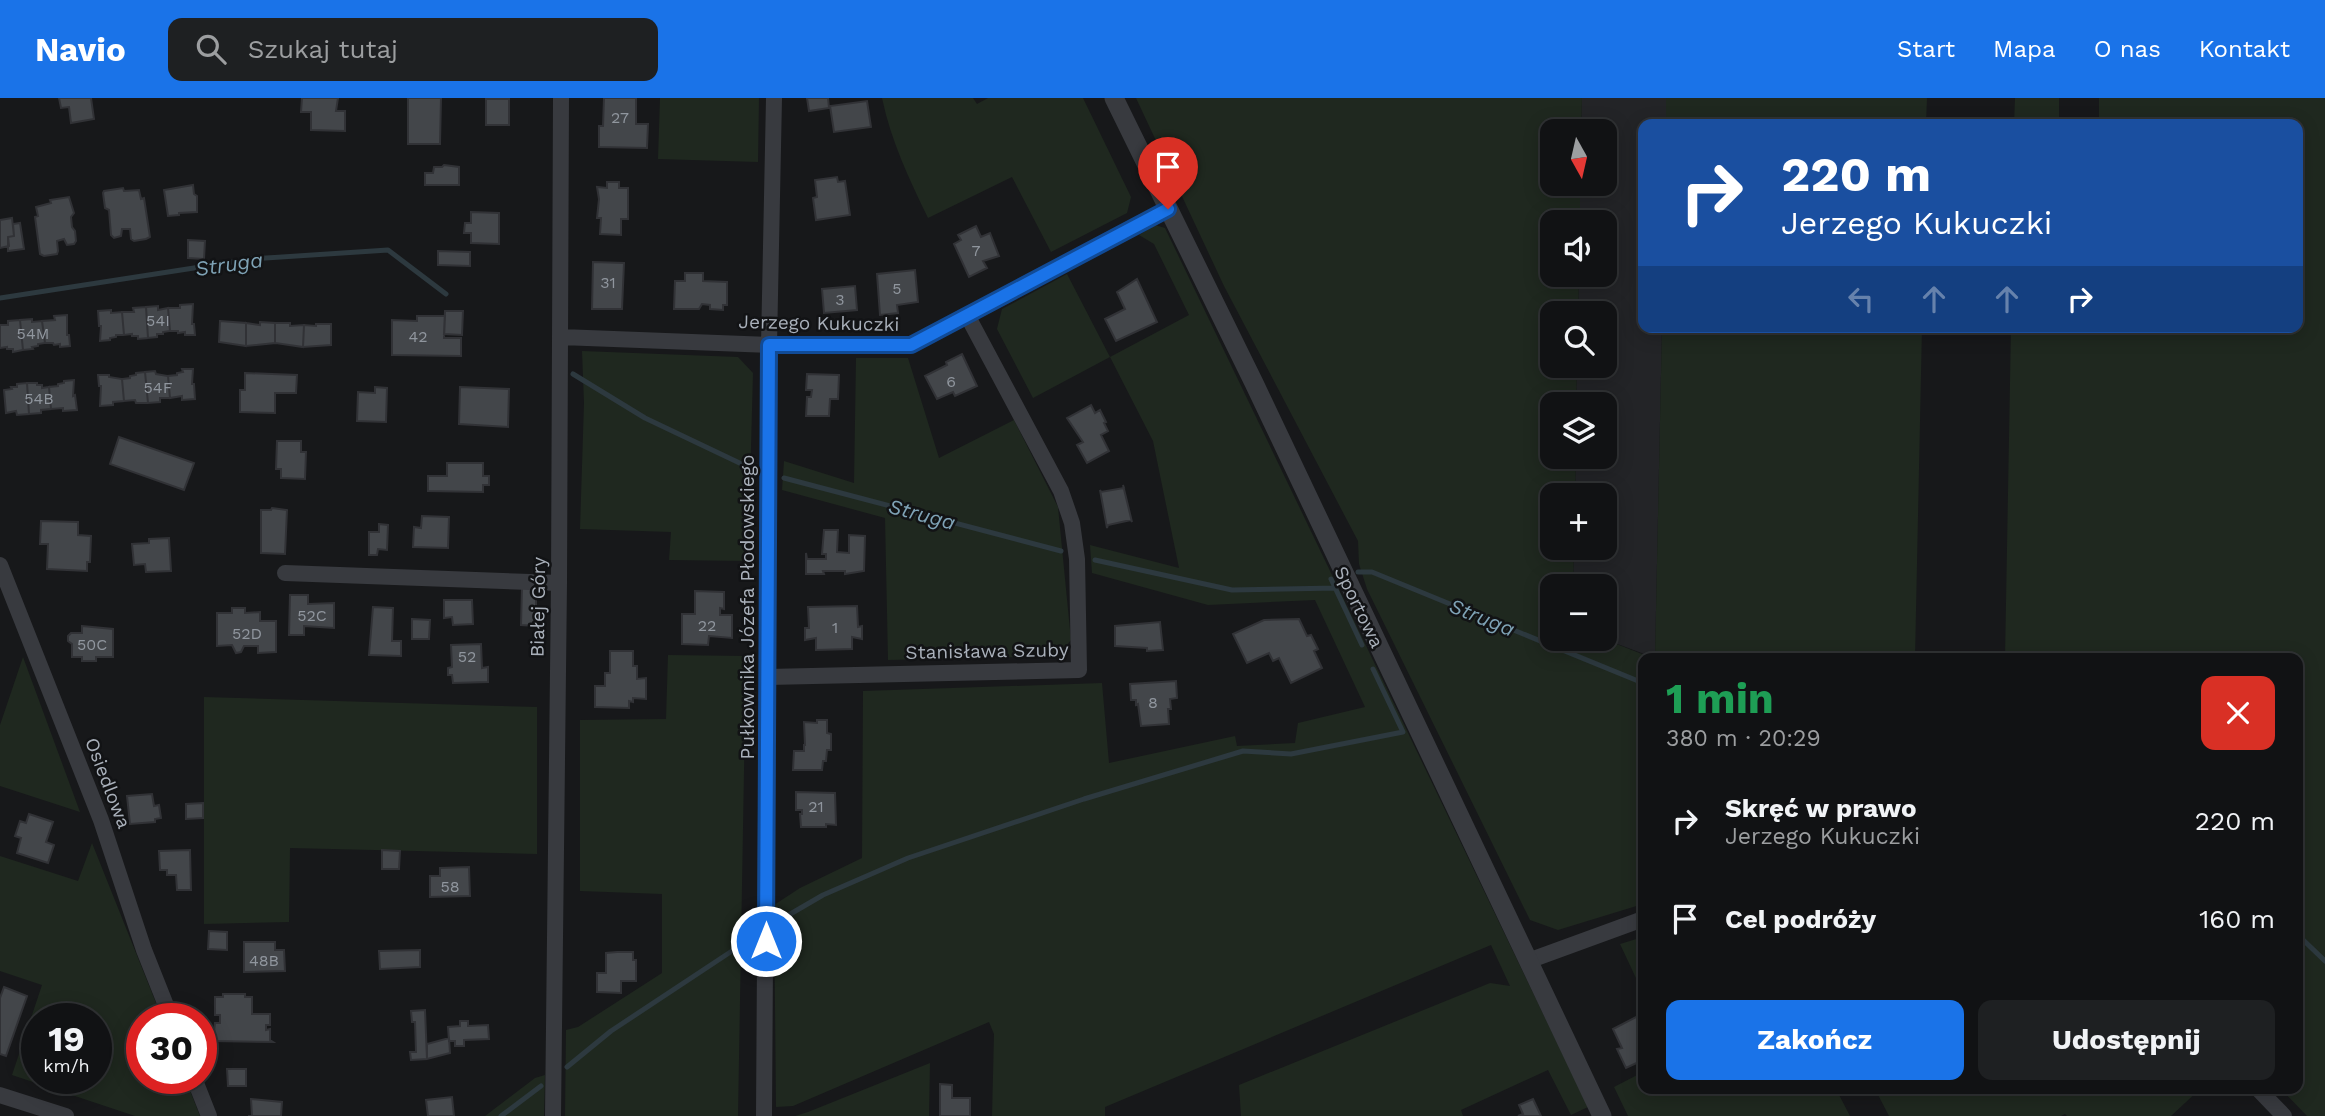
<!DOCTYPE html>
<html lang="pl">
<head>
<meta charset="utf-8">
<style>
  :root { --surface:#111214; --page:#1e2022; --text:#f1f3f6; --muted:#9c9ea0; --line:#303234; --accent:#1a73e8 }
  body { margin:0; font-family:"Work Sans",sans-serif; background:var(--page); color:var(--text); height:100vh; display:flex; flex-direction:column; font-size:26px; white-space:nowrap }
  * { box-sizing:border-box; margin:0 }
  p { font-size:23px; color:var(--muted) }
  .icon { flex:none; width:38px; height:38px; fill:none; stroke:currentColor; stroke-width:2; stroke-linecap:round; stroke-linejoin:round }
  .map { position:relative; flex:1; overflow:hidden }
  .sheet { position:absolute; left:1638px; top:555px; width:665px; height:441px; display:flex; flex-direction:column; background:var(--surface); border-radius:14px; box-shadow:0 4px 18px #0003,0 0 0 2px var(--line) }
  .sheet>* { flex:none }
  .guide { position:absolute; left:1638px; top:21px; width:665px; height:214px; border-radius:14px; box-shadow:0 4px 18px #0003,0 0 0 2px var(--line); background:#1a4fa0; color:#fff; overflow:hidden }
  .needle { width:46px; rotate:172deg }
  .controls { position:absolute; left:1540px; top:21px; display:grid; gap:14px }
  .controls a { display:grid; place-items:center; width:77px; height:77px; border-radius:14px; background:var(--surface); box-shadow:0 4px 18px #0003,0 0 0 2px var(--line); font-size:35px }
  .speed { position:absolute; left:21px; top:905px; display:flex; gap:14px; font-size:35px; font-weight:700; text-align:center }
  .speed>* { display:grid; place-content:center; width:91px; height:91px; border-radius:50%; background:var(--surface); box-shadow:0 4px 18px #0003,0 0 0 2px var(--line); line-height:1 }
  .speed small { font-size:18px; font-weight:400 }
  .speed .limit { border:10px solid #d22; background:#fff; color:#111 }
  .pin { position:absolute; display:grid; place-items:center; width:60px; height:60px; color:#fff; margin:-72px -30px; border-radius:50% 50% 50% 0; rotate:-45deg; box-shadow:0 0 7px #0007 }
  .pin .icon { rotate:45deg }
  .me { position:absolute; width:77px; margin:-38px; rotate:0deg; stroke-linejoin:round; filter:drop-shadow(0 0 5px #0008) }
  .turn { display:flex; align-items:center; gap:24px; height:147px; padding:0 28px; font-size:32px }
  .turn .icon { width:91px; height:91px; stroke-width:2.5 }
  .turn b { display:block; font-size:49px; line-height:60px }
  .lanes { display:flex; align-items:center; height:66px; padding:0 28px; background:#0003; justify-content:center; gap:35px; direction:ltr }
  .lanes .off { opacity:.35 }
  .round { display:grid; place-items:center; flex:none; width:74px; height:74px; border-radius:14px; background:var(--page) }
  .overview { display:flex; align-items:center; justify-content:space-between; height:119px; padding:0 28px }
  h1 { font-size:42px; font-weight:700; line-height:52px; color:#1e9e55 }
  .primary-button { display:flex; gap:14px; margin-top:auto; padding:14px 28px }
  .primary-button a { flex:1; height:80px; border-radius:14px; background:var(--accent); color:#fff; font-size:28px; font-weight:700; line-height:80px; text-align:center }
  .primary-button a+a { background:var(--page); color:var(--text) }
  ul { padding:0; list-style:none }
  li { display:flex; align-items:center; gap:21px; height:98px; padding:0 28px }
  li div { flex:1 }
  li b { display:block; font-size:26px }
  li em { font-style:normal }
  header { display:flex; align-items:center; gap:42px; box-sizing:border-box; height:98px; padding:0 35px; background:var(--accent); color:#fff }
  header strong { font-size:33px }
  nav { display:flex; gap:38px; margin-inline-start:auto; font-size:24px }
  .search { width:490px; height:63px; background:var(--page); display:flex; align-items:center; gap:18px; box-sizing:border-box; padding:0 24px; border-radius:14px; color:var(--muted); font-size:26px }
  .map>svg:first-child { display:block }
  .built { fill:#232427 }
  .green { fill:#1f281f; fill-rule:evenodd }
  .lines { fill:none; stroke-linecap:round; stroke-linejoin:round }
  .stream { stroke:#2d393f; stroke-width:5 }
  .building { fill:#43464a; stroke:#313236; stroke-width:2 }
  .minor { stroke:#383a3f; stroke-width:16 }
  .tertiary { stroke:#383a3f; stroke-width:19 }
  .route-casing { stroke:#114b97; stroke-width:18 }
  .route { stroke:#1a73e8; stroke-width:12 }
  .labels { text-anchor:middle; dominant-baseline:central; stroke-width:5; stroke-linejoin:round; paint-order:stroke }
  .number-label { font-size:16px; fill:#90969e }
  .street-label { font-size:19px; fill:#a9b0ba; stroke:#121315 }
  .water-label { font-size:21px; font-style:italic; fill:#7fa3b6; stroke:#121315 }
</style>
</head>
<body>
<header>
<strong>Navio</strong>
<div class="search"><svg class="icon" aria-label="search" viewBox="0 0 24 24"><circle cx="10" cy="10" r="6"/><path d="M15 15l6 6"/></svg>Szukaj tutaj</div>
<nav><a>Start</a><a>Mapa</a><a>O nas</a><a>Kontakt</a></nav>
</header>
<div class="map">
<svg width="2325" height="1018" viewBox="0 0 2325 1018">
  <rect width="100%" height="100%" fill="#17181a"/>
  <path class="built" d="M1582,0h84v26h-23v203h19l-7,331 -51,-19 1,-53h-32l1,-38h31v-53h-30l1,-38h29v-53h-29l1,-38h28v-53h-27l1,-38h26v-53h-25v-38h25v-53h-24z"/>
  <path class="green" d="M660,0h99l-1,64 -100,-3z
    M882,0h91l4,6 11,-6h95l48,99 -4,16 -76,39 -39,-75 -84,41c-19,-39 -37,-77 -46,-120z
    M1136,0h446l-1,33h-29v53h28v38h-28v53h27l-1,38h-26v53h25l-1,38h-24v53h24l-1,38h-23v53h22l-1,38h-21v53h52l48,19h-9v246l-85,26 -28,-10 -163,-331 -8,-25 -1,-23 -134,-255z
    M1666,0h261l-1,26h-260z
    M2015,0h44v26h-45z
    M2099,0h226v1018h-18l-26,-27 17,-1v-430h-293l6,-331h287v-203h-199z
    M1155,127l10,3 423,879 -17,8 -23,-45 -87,40 2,6h-222l-2,-31 251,-102 20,3 -19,-41 -386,162v9h-113l2,-82 -5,-12 -196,84 -17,1 -2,-202 26,-17 62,-30 1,-167 239,-8 7,80 126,-27 2,10 58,-3 3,-20 67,-16 -50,-107 -107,5 -116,-32 -2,-28 89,23 -26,-127 -43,-84 -77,41 -36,-69 5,-20 65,-35 43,83 79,-42 -35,-71 -15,-9z
    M1662,229h260l-7,331h-260z
    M582,253l156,6 15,16 -5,188 -79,-1 2,-28 -91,-3 4,-126z
    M856,260h52l31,100 75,-38 44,87 13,133 -13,16 -170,4 -3,-142 -103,-28 2,-29 70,22z
    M668,557l78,1 -8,460h-173l1,-86 12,-3 84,-54v-79l-82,-3v-171l86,-1z
    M23,559l57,155 -80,-26v-61z
    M204,599l333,10v147l-247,-6 -1,74 -85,2z
    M92,745l70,175h-20v60h43l15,38h-65l-123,-41 30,-90 -42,-14v-115l78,25zM37,920h59v60h-59z
    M1643,839v56l-23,-49z
    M930,965l-1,53h-134l13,-4z
    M1643,974v16l193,1 14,27h-222l-14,-29z
    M545,977l-1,41h-59l50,-38z
    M1875,991h325l-29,27h-104l-2,-2 -4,2h-172z"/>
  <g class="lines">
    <path class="stream" d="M0,200l252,-39 136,-9 58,44
      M573,276l72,44 103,49
      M784,380l277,73
      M1095,462l137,30 104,-2
      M1358,474h14l271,111
      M1331,481l31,66
      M780,822l43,-25 85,-37 176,-59 159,-48 48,3 112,-22 -30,-63
      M2298,837l27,26
      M567,969l44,-36 127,-84
      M501,1018l40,-30"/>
  </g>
  <path class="building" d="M59,0h32l3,21 -23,4 -2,-16 -8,1z
    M302,0h36l-2,13h9v20l-34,-1v-18h-10z
    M408,0h33l-1,46h-32z
    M604,0h32v26h12l-1,24 -48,-1v-21h4z
    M807,0h21l1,10 -20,3z
    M486,1h23v26h-23z
    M867,3l4,26 -37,5 -4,-26z
    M444,67l15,2v18h-34v-12h8l1,-6h8z
    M837,79l1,5 7,-1 5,34 -34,5 -3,-22 4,-1 -2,-17z
    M607,84h12v6h9v31h-7v16l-21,-1 1,-16h-4l2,-19 -2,-12 10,1z
    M193,87l1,9 3,2v16l-18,1v2l-11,1 -4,-26z
    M123,90l1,3 15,-1 2,9 3,-1 6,39 -4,2 -12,2 -3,-2 -1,-10h-8l-1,7 -7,2 -3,-3 -2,-25 -4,-2 -2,-15 1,-2z
    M69,99l5,16 -3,4 1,10 3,4 1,10 -2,3 -7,1 -3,-6 -7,2 1,10 -1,3 -13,2 -4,-2 -5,-37 3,-1 -2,-9 15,-4 -1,-3z
    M471,114l28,1v31l-28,-1v-10h-7l1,-10h6z
    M12,120l2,18 -6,1 1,9 -9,2v-28z
    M20,125l4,26 -16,2v-14l6,-1 -1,-12z
    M976,128l5,11 9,-4 9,23 -16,5 4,7 -18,9 -15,-33 7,-4 -3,-5z
    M188,142l17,1 -1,18 -16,-1z
    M438,153l32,1v14l-32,-1z
    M593,164l31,1 -2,46h-30z
    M915,172l3,32 -21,3 1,8 -18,2 -3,-41z
    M685,175h18v8l24,1v23h-4v5l-13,-1v-4l-8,-1 -3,5h-25l1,-28h10z
    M1137,181l20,43 -41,19 -11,-22 20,-10 -8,-17z
    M855,188l2,24 -33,3 -2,-24z
    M193,206l-1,20h2l1,11h-10v-3l-7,1v-2h-8l-2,-23h12v-3z
    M158,208v4l10,-2 2,23 -7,1v2h-6v3l-9,1 -2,-31z
    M146,209l2,31 -10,1v-3h-6v-2l-8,1 -2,-23h12l-1,-4z
    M111,212v3l11,-1 2,23h-8v2l-6,1v2l-10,1 1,-15h-2l-1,-15z
    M445,213h18l-1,24 -18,-1z
    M67,217v20h2l1,11 -10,1v-3l-6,1 -1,-2h-8l-3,-22 13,-1 -1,-4z
    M417,218h28l-1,22h17v18l-69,-1v-35l25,1z
    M32,221v3l10,-1 3,22 -7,1v2l-6,1 1,2 -10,1 -3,-30z
    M20,222l3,30 -10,2v-3h-6v-2l-7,1v-23h8v-4z
    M220,223l26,2v23l-27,-4z
    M260,224l15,1v20l-29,3v-23l14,2z
    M275,225h15v3l14,-1 -1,22 -28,-4z
    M316,226h15v21l-28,2 1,-22 12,1z
    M962,256l15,32 -22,10 -2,-4 -16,7 -12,-23 22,-11 -1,-3z
    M182,271h11l-1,15h2l1,15 -13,1v-4l-12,2 -2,-22 9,-1v-2l6,-1z
    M155,273l1,3 12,2 2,22h-10v4l-12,1 -3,-31z
    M145,274l3,31h-12l-1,-3 -11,1 -2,-22 8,-1v-2l6,-1v-2z
    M245,275l52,2 -1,18h-21v20l-35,-1v-22h5z
    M807,276l32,1 -1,24h-8l-1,17h-23l1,-19h4l1,-7h-6z
    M98,277h11v2l13,2 2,22 -11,1v3l-13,1 1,-20h-2z
    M74,282l-1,16 2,-1 2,15 -14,1v-3l-12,1 -2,-22 9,-1v-2l6,-1v-2z
    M27,285h10v2h5v3l7,-1 2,22 -10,1v3l-12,1z
    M27,285l2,31 -12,1 -1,-4 -10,2 -2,-23 8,-1 -1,-2h6v-3z
    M375,289l12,1 -1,34 -29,-1 1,-29 17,1z
    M460,289l49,2 -1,38 -49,-3z
    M1091,307l4,8 5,-3 6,12 -2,1 4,8 -7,4 8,16 -22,12 -10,-18 6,-3 -16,-24z
    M119,339l75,26 -10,27 -74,-26z
    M277,343h24v11h5l-1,27 -24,-1v-9h-5z
    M447,365h36v13h6v9h-6v7l-55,-1v-15h19z
    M1123,387l9,37 -1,-2 -23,5 -1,3 -7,-38 1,2 23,-4z
    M272,410l15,2 -2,44 -24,-1v-43h10z
    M422,418l27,1 -1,31 -35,-1 1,-20 7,1z
    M41,423l37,1v13l13,1 -1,26h-3v9l-40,-2 1,-25h-8z
    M379,426l9,1 -1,25 -9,-1 -1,6h-8v-23h10z
    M824,432h14l-1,22 12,1v-18l16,1 -1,35 -19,3v-3h-22l1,3h-18v-21l1,6h19v-5h-4z
    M169,440l2,33 -25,1 -1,-8 -11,1 -2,-21 17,-1v-4z
    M522,489h14v39l-15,-1z
    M695,493l29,1v17l-4,-1v7h12v23l-23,-2 -1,9 -26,-1v-30h13z
    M290,497h18v9l26,-1v25l-30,-2v9h-15z
    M444,502h28l1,24 -20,1 -1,-8 -8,1z
    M857,508l1,21 4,-1v13l-10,-2v12l-36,1v-12l-11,2v-12h4l-1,-21z
    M373,509l20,1 -1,33h9v15l-32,-1z
    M232,510h13v5l15,-1v9h16v31l-18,1v-7h-14l-3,6 -5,1 -4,-8 -15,1v-33h15z
    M412,521l18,1 -1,19h-17z
    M1299,521l8,17 4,-1 7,14 -4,2 8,17 -31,15 -12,-25 -6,3 -4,-8 -22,10 -14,-29 31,-14z
    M1160,524l3,28 -16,1v-3l-32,-2v-20z
    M82,528l31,3v28h-17v4h-14v-4h-10v-13l-4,-3v-5l3,-3h11z
    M481,546l1,24 6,-1v15l-35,1 -1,-8h-4v-7l4,-1 -1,-22z
    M610,553h23v15h4v13l9,-1v21l-13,-1v4l-4,-1v7l-34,-1v-21h10v-13h5z
    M1176,583l1,17 -7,1 1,10h-3l1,15 -28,2 -3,-22 -2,1v-5h-5l-1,-16z
    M817,622h10v13l4,1v16h-4l-1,11h-3l-1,9h-29l1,-19h10v-6h1l-1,-23 13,1z
    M796,694l39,1 1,32 -10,-1v3h-25l-1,-13h2v-4h-6z
    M152,696l2,12 5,-1 2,13 -6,1v3l-25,2 -3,-28z
    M203,705v15l-17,1v-15z
    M29,716l24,8 -7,20 8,3 -6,18 -31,-10 4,-15 -6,-2 5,-15 6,2z
    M190,752l1,40h-14l-1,-15h-9v-5h-7l-1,-19z
    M382,752l18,1 -1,18h-17z
    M469,769l1,29 -40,1v-21h10v-8z
    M209,833l18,1v18l-19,-1z
    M244,844h31v8h9l1,21 -41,1z
    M420,852v17l-40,2 -1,-18z
    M617,854h16v8h3v21h-15v12l-24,-1v-19h9v-20z
    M4,889l23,9 -21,60 -6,-2v-56z
    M223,896h22v3h7v17h18v11h-4v5l4,-1v11l3,2 -60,-1 2,-18h5v-8h-5v-18h8z
    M425,912l2,49 -16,1 -1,-8h6l-1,-30h-3l-1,-11z
    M1640,917l3,6v39l-17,8 -9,-19 5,-1 -9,-19z
    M460,923h8v5l20,-1 1,14 -25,1v6h-9v-5h-6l-1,-14 12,-1z
    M449,940l1,15 -23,6v-15z
    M227,971h19v17h-18z
    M940,986l12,1v13h18v18h-30z
    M452,999l2,19h-26l-2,-16z
    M251,1001l31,3 -1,14h-33h4z
    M1533,1001l8,17h-23l5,-2 -4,-9z"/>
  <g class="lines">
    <path class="minor" d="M561,239l208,8h142l257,-136
      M0,467l101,255 43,130 27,68
      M285,475l274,10
      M768,579l311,-7 -2,-111 -5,-36 -11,-32 -94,-176
      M1528,863l115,-42
      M194,980l15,38
      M2257,990l27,28
      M0,997l66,21
      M553,1018l6,-533 2,-485
      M764,1018l5,-771 5,-247"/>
    <path class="tertiary" d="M1114,0l140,285 348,733"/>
  </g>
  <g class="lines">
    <g class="route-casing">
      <path id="route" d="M766,843l3,-596h142l257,-136"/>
    </g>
    <use href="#route" class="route"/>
  </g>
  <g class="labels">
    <g class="number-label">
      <text x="620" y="19">27</text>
      <text x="976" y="152">7</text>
      <text x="608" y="184">31</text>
      <text x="897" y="190">5</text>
      <text x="840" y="201">3</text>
      <text x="158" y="222">54I</text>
      <text x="33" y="235">54M</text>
      <text x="418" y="238">42</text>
      <text x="951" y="283">6</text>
      <text x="158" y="289">54F</text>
      <text x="39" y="300">54B</text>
      <text x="312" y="517">52C</text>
      <text x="707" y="527">22</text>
      <text x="835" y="529">1</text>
      <text x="247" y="535">52D</text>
      <text x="92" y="546">50C</text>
      <text x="467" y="558">52</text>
      <text x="1153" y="604">8</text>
      <text x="816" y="708">21</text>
      <text x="450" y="788">58</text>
      <text x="264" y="862">48B</text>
    </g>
    <g class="street-label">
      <text transform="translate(819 225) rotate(1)">Jerzego Kukuczki</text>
      <text transform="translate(538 509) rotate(-89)">Białej Góry</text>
      <text transform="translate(747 509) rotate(-90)">Pułkownika Józefa Płodowskiego</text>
      <text transform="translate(1359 509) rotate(64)">Sportowa</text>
      <text transform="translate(987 553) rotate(-1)">Stanisława Szuby</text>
      <text transform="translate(108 685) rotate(69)">Osiedlowa</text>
    </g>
    <g class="water-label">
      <text transform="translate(229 166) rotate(-8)">Struga</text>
      <text transform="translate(922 416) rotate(15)">Struga</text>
      <text transform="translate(1482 519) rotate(22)">Struga</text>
    </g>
  </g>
</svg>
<div class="controls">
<a><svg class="needle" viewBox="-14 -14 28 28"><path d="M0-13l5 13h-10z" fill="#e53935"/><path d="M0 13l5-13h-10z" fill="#9c9ea0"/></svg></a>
<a><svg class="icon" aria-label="sound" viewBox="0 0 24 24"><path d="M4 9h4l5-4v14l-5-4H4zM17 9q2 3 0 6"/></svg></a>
<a><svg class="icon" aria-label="search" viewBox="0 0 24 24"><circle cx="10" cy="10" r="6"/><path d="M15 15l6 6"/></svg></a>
<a><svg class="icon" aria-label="layers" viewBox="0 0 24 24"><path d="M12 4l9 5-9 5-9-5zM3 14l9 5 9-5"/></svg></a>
<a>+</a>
<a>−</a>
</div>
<div class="speed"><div>19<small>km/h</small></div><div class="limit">30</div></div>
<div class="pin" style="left:1168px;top:111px;background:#d93025"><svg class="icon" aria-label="arrive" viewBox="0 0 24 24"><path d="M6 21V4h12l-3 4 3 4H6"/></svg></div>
<svg class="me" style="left:766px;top:843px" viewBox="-20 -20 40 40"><circle r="17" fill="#1a73e8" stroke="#fff" stroke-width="3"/><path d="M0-11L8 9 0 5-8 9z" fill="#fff"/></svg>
<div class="guide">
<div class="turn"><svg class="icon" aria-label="right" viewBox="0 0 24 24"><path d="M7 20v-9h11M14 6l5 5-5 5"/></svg><div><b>220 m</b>Jerzego Kukuczki</div></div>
<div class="lanes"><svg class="icon off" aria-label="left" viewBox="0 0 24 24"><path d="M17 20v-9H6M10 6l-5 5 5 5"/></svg><svg class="icon off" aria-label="ahead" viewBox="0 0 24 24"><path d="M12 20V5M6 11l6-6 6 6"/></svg><svg class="icon off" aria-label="ahead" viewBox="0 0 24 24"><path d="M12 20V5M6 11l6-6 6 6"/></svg><svg class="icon" aria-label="right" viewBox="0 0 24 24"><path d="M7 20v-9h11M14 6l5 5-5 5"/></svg></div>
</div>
<section class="sheet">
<div class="overview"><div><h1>1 min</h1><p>380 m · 20:29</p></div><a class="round" style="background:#d93025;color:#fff"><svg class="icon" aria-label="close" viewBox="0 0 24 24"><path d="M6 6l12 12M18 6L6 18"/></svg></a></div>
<ul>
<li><svg class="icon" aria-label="right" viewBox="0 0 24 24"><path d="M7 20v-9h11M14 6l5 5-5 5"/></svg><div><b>Skręć w prawo</b><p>Jerzego Kukuczki</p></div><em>220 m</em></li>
<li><svg class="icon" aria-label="arrive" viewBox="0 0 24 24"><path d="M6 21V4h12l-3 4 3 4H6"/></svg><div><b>Cel podróży</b></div><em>160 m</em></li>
</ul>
<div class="primary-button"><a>Zakończ</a><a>Udostępnij</a></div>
</section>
</div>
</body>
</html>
